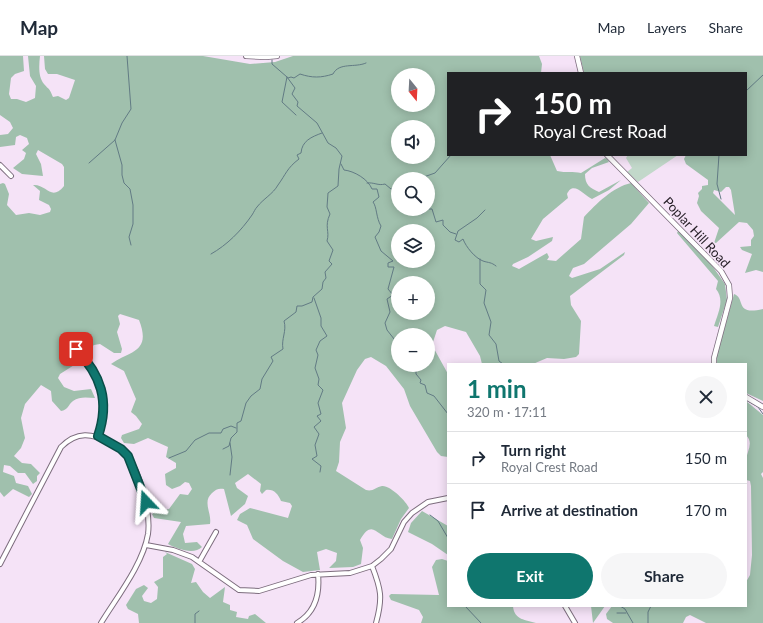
<!DOCTYPE html>
<html lang="en">
<head>
<meta charset="utf-8">
<style>
  :root { --surface:#fff; --page:#f6f6f7; --text:#1f2937; --muted:#747a83; --line:#e0e1e3; --accent:#0f766e }
  body { margin:0; font-family:Lato,sans-serif; background:var(--page); color:var(--text); height:100vh; display:flex; flex-direction:column; font-size:15px; white-space:nowrap }
  * { box-sizing:border-box; margin:0 }
  p { font-size:13px; color:var(--muted) }
  .icon { flex:none; width:22px; height:22px; fill:none; stroke:currentColor; stroke-width:2; stroke-linecap:round; stroke-linejoin:round }
  .map { position:relative; flex:1; overflow:hidden }
  .drawer { position:absolute; left:447px; top:307px; width:300px; height:244px; display:flex; flex-direction:column; background:var(--surface); border-radius:0px; box-shadow:0 2px 10px #0003 }
  .drawer>* { flex:none }
  .hud { position:absolute; left:447px; top:16px; width:300px; height:84px; border-radius:0px; box-shadow:0 2px 10px #0003; background:#202124; color:#fff; overflow:hidden }
  .needle { width:26px; rotate:162deg }
  .buttons { position:absolute; left:391px; top:12px; display:grid; gap:8px }
  .buttons a { display:grid; place-items:center; width:44px; height:44px; border-radius:50%; background:var(--surface); box-shadow:0 2px 10px #0003; font-size:20px }
  .pin { position:absolute; display:grid; place-items:center; width:34px; height:34px; color:#fff; margin:-17px; border-radius:8px; box-shadow:0 2px 6px #0006 }
  .me { position:absolute; width:44px; margin:-22px; rotate:340deg; stroke-linejoin:round; filter:drop-shadow(0 0 3px #0008) }
  .turn { display:flex; align-items:center; gap:14px; height:84px; padding:0 20px; font-size:18px }
  .turn .icon { width:52px; height:52px; stroke-width:2.5 }
  .turn b { display:block; font-size:28px; line-height:34px }
  .round { display:grid; place-items:center; flex:none; width:42px; height:42px; border-radius:21px; background:var(--page) }
  .headline { display:flex; align-items:center; justify-content:space-between; height:68px; padding:0 20px }
  h1 { font-size:24px; font-weight:700; line-height:30px; color:var(--accent) }
  .cta { display:flex; gap:8px; margin-top:auto; padding:8px 20px }
  .cta a { flex:1; height:46px; border-radius:24px; background:var(--accent); color:#fff; font-size:16px; font-weight:700; line-height:46px; text-align:center }
  .cta a+a { background:var(--page); color:var(--text) }
  ul { padding:0; list-style:none }
  li { display:flex; align-items:center; gap:12px; height:52px; padding:0 20px; border-top:1px solid var(--line) }
  li div { flex:1 }
  li b { display:block; font-size:15px }
  li em { font-style:normal }
  header { display:flex; align-items:center; gap:24px; box-sizing:border-box; height:56px; padding:0 20px; background:var(--surface); border-bottom:1px solid var(--line) }
  header strong { font-size:19px }
  nav { display:flex; gap:22px; margin-inline-start:auto; font-size:14px }
  .map>svg:first-child { display:block }
  .green { fill:#c2d8ca }
  .forest { fill:#a0c0ad; fill-rule:evenodd }
  .lines { fill:none; stroke-linecap:round; stroke-linejoin:round }
  .stream { stroke:#627b84; stroke-width:1 }
  .minor-casing { stroke:#7d6d7e; stroke-width:6 }
  .tertiary-casing { stroke:#7d6d7e; stroke-width:6 }
  .minor { stroke:#fff; stroke-width:4 }
  .tertiary { stroke:#fff; stroke-width:4.5 }
  .route-casing { stroke:#0a4d48; stroke-width:10 }
  .route { stroke:#0f766e; stroke-width:7 }
  .labels { text-anchor:middle; dominant-baseline:central; stroke-width:3.5; stroke-linejoin:round; paint-order:stroke }
  .street-label { font-size:13px; fill:#251e26; stroke:#f5e3f7 }
</style>
</head>
<body>
<header>
<strong>Map</strong>
<nav><a>Map</a><a>Layers</a><a>Share</a></nav>
</header>
<div class="map">
<svg width="763" height="567" viewBox="0 0 763 567">
  <rect width="100%" height="100%" fill="#f5e3f7"/>
  <path class="green" d="M628,99h50l-40,27 -11,-10 5,-4 -6,-10z"/>
  <path class="forest" d="M0,0h23l1,15 -9,3 -4,4 -2,16 2,5h6l9,3 9,-4 1,-12 -6,-10 -2,-20h12c-1,9 -2,21 4,28 5,6 5,3 9,13l5,-1 8,4 3,-2 6,-18 -18,-6h-9l-3,-5 -1,-13h159l47,8 25,-2 18,-6h246l3,8 -1,9h-93v82h102l7,16c9,2 16,0 24,2l24,-15 2,1 2,3 -17,6 -7,6c0,11 5,14 14,18l22,-12 -12,10 -17,9c-8,-4 -19,-19 -25,-5l1,4 -25,21 -12,20 5,2 17,-4 -1,4 -24,16 -15,7 -1,2 7,3 28,-16 2,4 -2,3 9,1 25,-22 3,-22c12,-13 29,-30 47,-34l18,20 -18,21 -47,40 -11,4 -4,8 3,2 28,-9 25,-17 -1,3 -54,41 1,9 10,16 -2,33 -3,3 -12,2 -17,-1 -14,6h-51l-2,-8 -14,-24 -21,-6 -8,4 -5,15 16,29v83l-7,-1 -4,-4 -27,-46 -6,-17 -18,-23 -15,-9 -6,2 -8,11 -15,33 4,25 -6,14 -1,20 -3,9 30,19c7,2 10,-3 16,-4 8,-1 25,16 27,22l-8,11 -9,20c-15,-1 -19,-22 -32,1l3,8 -2,16 -8,3 -24,1 7,-7 1,-8 -11,-4 -9,3 3,18 -17,2 -20,-11 -30,-22 -6,-14 -10,-5 3,-6 10,-6 38,10 4,-12 -2,-3 -9,-2c-3,-7 -7,-12 -15,-11l-4,4 -2,-3 1,-7 -13,-10 -13,9 2,5 11,8 -3,8 -14,12 -7,-27c-5,-1 -8,0 -12,4 -10,9 0,20 -2,31l-24,2 -3,8 2,9 12,-1 5,5c-8,8 -25,2 -34,-3l13,-22 -27,-4 -2,-4 3,-2 14,-3 11,-15 8,1 4,-6 -3,-6 -4,-1 -5,4 -8,3 -6,-4 -1,-11 11,-6v-5l-10,-6 2,-10 -20,-9 -14,6 -10,-1 -3,-5 1,-3 17,-6 3,-5 -6,-8 -5,-4 5,-13 -12,-28 -13,-7c18,-13 41,-11 28,-44l-19,-6 -2,2 2,8 -3,8 5,17 -1,4h-7l-14,-9 -6,1 -5,4 -9,-3 -5,-5 -4,2 -1,6 9,11v2l-19,12 -2,4 6,9 10,4 17,-2 4,9c-7,0 -15,-2 -22,3 -5,4 -5,9 -12,10l-9,-10 -1,-10 -10,-6 -16,19 -4,14 4,20 -4,10 -7,8 8,7 9,1 9,9 -3,3v5l-4,3 -8,-11h-7l-8,-7 -6,-1 -1,7 11,4 2,7 12,3 4,8 -3,3 -16,-8 -9,8 -4,-5v-308l3,-1 2,1 4,10 -2,11 9,10 13,-2 11,2 10,-3 1,-3 -2,-4 -10,-5 1,-9 -7,-6c14,-1 18,17 31,1v-19l-2,-3 -24,-14 -2,4 5,10 2,12 -21,-2 -9,-6 11,-9 2,-6 -4,-3 7,-6 -2,-6 -7,-3 -4,2 -1,8 -15,2v-12l8,-1 5,-6 -3,-6 -10,-7zM398,19h30v30h-30zM398,71h30v30h-30zM398,123h30v30h-30zM398,175h30v30h-30zM398,227h30v30h-30zM398,279h30v30h-30z
    M580,0h183v216l-7,-2 -11,3 7,-19 -10,-4 -2,-3 11,-1v-6l3,-4 -1,-6 -6,-7 -8,-1 -23,21h-2l5,-15 -18,-17 -4,-8 2,-7 -1,-3 4,-4v-3l6,-1v-5l-22,-16 -2,-5 2,-4h60v-82h-162zM726,131h3l2,3 4,25 -22,-22 1,-3 7,2z
    M678,175l33,33 14,20 2,16 -9,27 -4,-1c4,-13 11,-26 2,-37l2,-8 -41,-48z
    M734,238c12,4 0,22 29,15v92l-17,-8v-29h-29v-9z
    M746,345l17,14v57l-2,2 2,4v145h-57l-16,-8 -4,2 -3,6h-70l-6,-4 -1,-5 6,-8h134v-24l4,-7 2,-20 -1,-69 -1,-5 -4,-1c0,-7 -1,-14 0,-20 1,-9 8,-17 0,-25z
    M422,455l26,15v29l-16,-11 -24,-12 3,-9z
    M165,496l27,12 3,5 -4,14 5,-1 7,10 7,6 15,-11 -2,15 7,3v5l7,2 -1,5 12,2 1,-3 6,-2 11,9h-127l-1,-9 -10,-5 -2,-4 10,-16 8,-4 4,3 -6,8 2,5 7,2 6,-4 1,-12 -4,-5 9,-5v-20l4,-3z
    M442,503l6,2v45h65c1,14 13,14 23,17h-115l2,-6 -4,-7 -28,-10 -2,-4 2,-2 48,1 -7,-28 4,-7z
    M591,550h14l-12,17z"/>
  <g class="lines">
    <path class="stream" d="M287,21l-5,25 14,13
      M288,22l3,-1 3,1 6,-4c12,4 21,4 33,0 6,-12 22,-6 33,-11
      M746,35l17,-16
      M115,84l7,25v10l2,8 6,6 3,16v19l-4,13 2,8
      M719,99l-2,29 4,15
      M89,107l26,-23 7,-17 9,-14 -4,-53
      M341,108l3,6c10,1 24,9 28,19h5l2,8 -6,5c4,5 3,16 8,24l-2,6 -4,5 6,14 12,10 -5,2v4h6l-6,22 5,6 -6,4 3,13 -5,11 2,7 11,14
      M418,123l17,-6 16,-18
      M367,127c7,-1 11,3 18,1l6,5 7,-1
      M396,133l2,3
      M422,153l-3,4 3,1 6,-5h4l4,13 7,-2v5l7,7 6,2
      M485,154l-8,8 -19,13 -3,9 4,2 4,-3c3,8 12,19 20,22 6,2 8,1 13,5
      M211,198c16,-9 30,-23 41,-39 2,-3 3,-6 5,-8 6,-8 16,-13 21,-22 8,-11 9,-17 21,-26l-2,-4 4,-2c1,-12 10,-16 21,-20
      M480,203v25l6,6 -2,13 7,19 -2,13 7,9 3,17 4,3
      M314,242l7,20v8l6,10 -7,5 -4,9 2,5 -3,13 4,11 -1,6 5,5 -5,13 3,11 -4,2 4,5 -7,6 5,7 -4,11 2,11 -5,3 9,7 -1,6
      M409,309l7,4v5l5,6 -1,3 5,2 2,8 7,3 14,18
      M746,344l12,7 5,7
      M223,393l6,-3 2,-8 6,-6v-9l4,-2 5,-18 5,-7 9,-7 2,-10 11,-18 -2,-4 12,-8c-2,-10 4,-18 1,-28l12,-9 1,-6h5l10,-4 1,-5 9,-8 1,-7 3,-4 -1,-6 7,-8 -3,-3 4,-11 -6,-9c3,-10 -3,-14 3,-27l-3,-7 1,-14 10,-7 1,-17 3,-13 -6,-8 -8,-5 -11,-20 -20,-17 1,-4 -6,-8 3,-6 -8,-11 -15,-13v-4
      M169,402l17,-7 9,-11 14,-7h12l2,-4 8,-3 5,2
      M230,419l2,-18 -2,-14
      M430,459l8,6 10,17
      M465,550l16,17
      M620,550l5,3 8,14
      M617,557h9
      M195,567v-9l4,-3
      M648,567v-11l3,-6"/>
    <g class="minor-casing">
      <path id="minor" d="M0,109l11,11
        M76,293c25,26 34,52 22,87
        M146,489l27,5 19,7 47,33 20,1 52,-16 39,-2 22,-7 9,-7 10,-10 13,-27 8,-9 16,-11 20,-4
        M199,506l17,-30
        M0,508l61,-117c16,-16 31,-14 49,-4 7,3 13,7 17,12 13,18 24,57 21,79 -5,30 -31,63 -47,89
        M372,510c9,23 11,32 4,57
        M565,550l10,17
        M297,567c19,-11 23,-29 21,-49"/>
    </g>
    <g class="tertiary-casing">
      <path id="tertiary" d="M246,0l20,1 11,-1
        M577,0l4,17
        M607,99l114,116 8,14 1,13 -16,60v6
        M746,341l17,10"/>
    </g>
    <use href="#minor" class="minor"/>
    <use href="#tertiary" class="tertiary"/>
  </g>
  <g class="lines">
    <g class="route-casing">
      <path id="route" d="M76,293c25,26 34,52 22,87l23,13 7,7 18,46"/>
    </g>
    <use href="#route" class="route"/>
  </g>
  <g class="labels">
    <g class="street-label">
      <text transform="translate(697 176) rotate(47)">Poplar Hill Road</text>
    </g>
  </g>
</svg>
<div class="buttons">
<a><svg class="needle" viewBox="-14 -14 28 28"><path d="M0-13l5 13h-10z" fill="#e53935"/><path d="M0 13l5-13h-10z" fill="#747a83"/></svg></a>
<a><svg class="icon" aria-label="sound" viewBox="0 0 24 24"><path d="M4 9h4l5-4v14l-5-4H4zM17 9q2 3 0 6"/></svg></a>
<a><svg class="icon" aria-label="search" viewBox="0 0 24 24"><circle cx="10" cy="10" r="6"/><path d="M15 15l6 6"/></svg></a>
<a><svg class="icon" aria-label="layers" viewBox="0 0 24 24"><path d="M12 4l9 5-9 5-9-5zM3 14l9 5 9-5"/></svg></a>
<a>+</a>
<a>−</a>
</div>
<div class="pin" style="left:76px;top:293px;background:#d93025"><svg class="icon" aria-label="arrive" viewBox="0 0 24 24"><path d="M6 21V4h12l-3 4 3 4H6"/></svg></div>
<svg class="me" style="left:146px;top:446px" viewBox="-20 -20 40 40"><path d="M0-17L14 15 0 8-14 15z" fill="#0f766e" stroke="#fff" stroke-width="4"/></svg>
<div class="hud">
<div class="turn"><svg class="icon" aria-label="right" viewBox="0 0 24 24"><path d="M7 20v-9h11M14 6l5 5-5 5"/></svg><div><b>150 m</b>Royal Crest Road</div></div>
</div>
<section class="drawer">
<div class="headline"><div><h1>1 min</h1><p>320 m · 17:11</p></div><a class="round"><svg class="icon" aria-label="close" viewBox="0 0 24 24"><path d="M6 6l12 12M18 6L6 18"/></svg></a></div>
<ul>
<li><svg class="icon" aria-label="right" viewBox="0 0 24 24"><path d="M7 20v-9h11M14 6l5 5-5 5"/></svg><div><b>Turn right</b><p>Royal Crest Road</p></div><em>150 m</em></li>
<li><svg class="icon" aria-label="arrive" viewBox="0 0 24 24"><path d="M6 21V4h12l-3 4 3 4H6"/></svg><div><b>Arrive at destination</b></div><em>170 m</em></li>
</ul>
<div class="cta"><a>Exit</a><a>Share</a></div>
</section>
</div>
</body>
</html>
